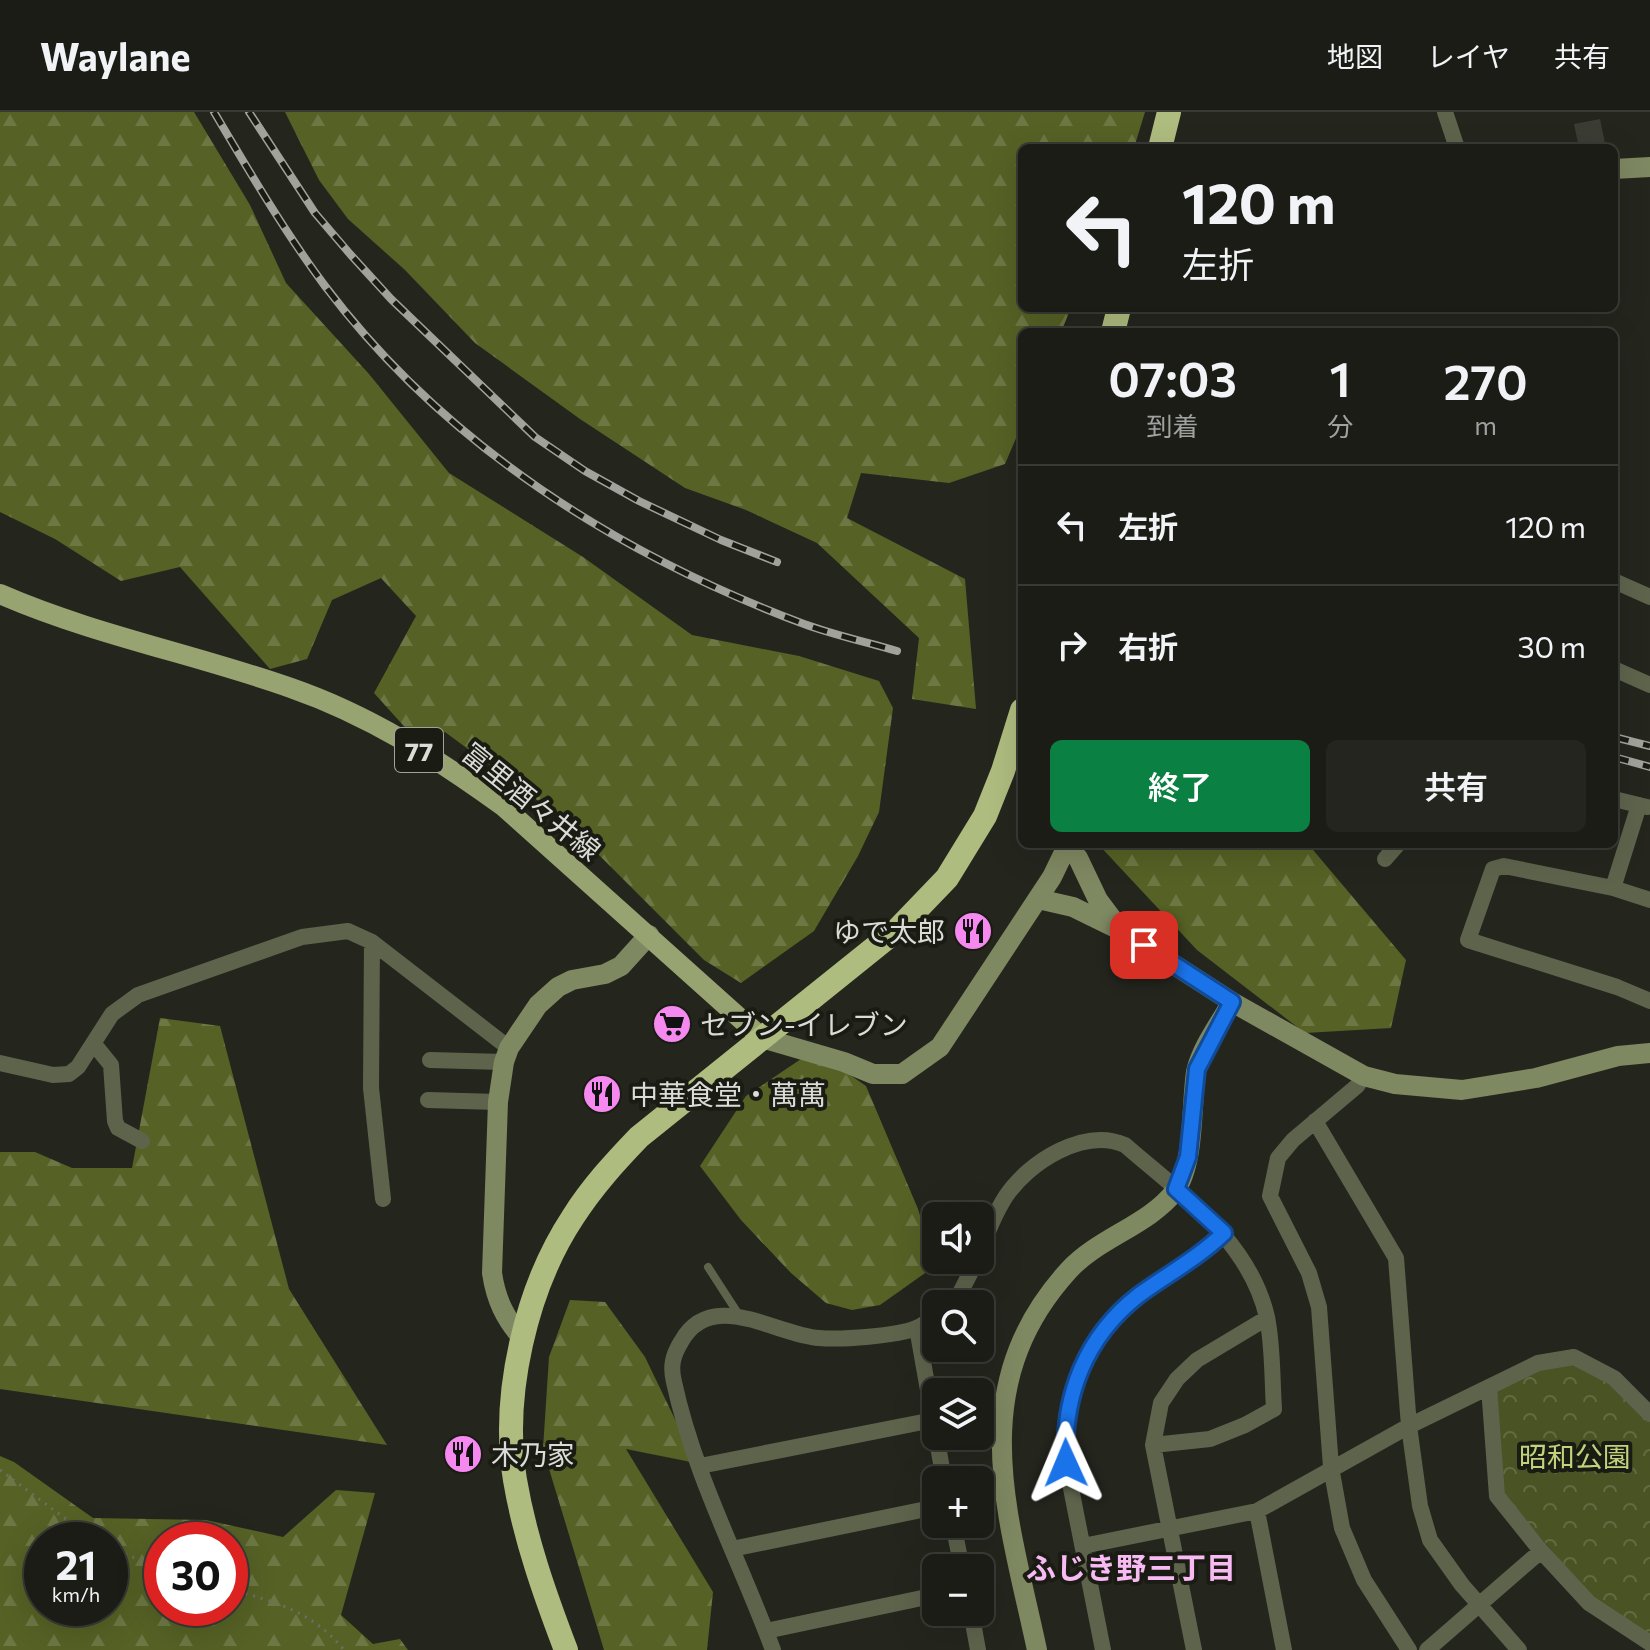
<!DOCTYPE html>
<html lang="ja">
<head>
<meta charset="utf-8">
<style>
  :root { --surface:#1b1c16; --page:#24251f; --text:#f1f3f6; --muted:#a0a1a1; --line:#393a35; --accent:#0b8043 }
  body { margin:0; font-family:Commissioner,"Noto Sans JP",sans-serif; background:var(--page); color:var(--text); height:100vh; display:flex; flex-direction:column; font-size:30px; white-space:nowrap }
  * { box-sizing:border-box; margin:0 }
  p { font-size:26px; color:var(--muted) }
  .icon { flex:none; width:44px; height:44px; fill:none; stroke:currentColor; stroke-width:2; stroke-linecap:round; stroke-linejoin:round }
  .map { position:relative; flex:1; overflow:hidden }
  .details { position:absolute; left:1018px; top:216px; width:600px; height:520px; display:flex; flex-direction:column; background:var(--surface); border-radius:12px; box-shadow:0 8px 32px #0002,0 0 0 2px var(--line) }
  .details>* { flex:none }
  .top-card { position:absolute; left:1018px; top:32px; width:600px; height:168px; border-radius:12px; box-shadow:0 8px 32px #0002,0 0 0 2px var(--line); background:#1b1c16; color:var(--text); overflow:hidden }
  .controls { position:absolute; left:922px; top:1090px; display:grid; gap:16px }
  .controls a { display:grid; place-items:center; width:72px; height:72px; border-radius:12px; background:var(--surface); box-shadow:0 8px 32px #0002,0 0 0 2px var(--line); font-size:40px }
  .speed { position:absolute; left:24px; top:1410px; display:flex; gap:16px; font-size:40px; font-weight:700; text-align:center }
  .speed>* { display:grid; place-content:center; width:104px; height:104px; border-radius:50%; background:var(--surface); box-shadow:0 8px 32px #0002,0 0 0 2px var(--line); line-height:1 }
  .speed small { font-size:20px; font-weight:400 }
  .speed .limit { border:12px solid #d22; background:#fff; color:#111 }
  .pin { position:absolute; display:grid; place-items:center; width:68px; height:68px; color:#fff; margin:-34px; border-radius:16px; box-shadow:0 4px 12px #0006 }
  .me { position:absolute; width:88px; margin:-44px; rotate:359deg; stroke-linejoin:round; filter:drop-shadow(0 0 6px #0008) }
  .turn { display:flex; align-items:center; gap:28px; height:168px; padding:0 32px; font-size:36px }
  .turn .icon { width:104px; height:104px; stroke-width:2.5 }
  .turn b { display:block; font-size:56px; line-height:68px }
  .eta { display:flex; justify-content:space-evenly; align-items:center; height:136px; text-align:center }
  .eta b { font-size:48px; font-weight:600; line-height:56px }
  .cta { display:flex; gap:16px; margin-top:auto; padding:16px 32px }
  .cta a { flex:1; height:92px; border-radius:12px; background:var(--accent); color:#fff; font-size:32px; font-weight:600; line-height:92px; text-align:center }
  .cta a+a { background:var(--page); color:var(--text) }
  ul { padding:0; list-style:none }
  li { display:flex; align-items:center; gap:24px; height:120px; padding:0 32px; border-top:2px solid var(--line) }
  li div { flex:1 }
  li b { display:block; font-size:30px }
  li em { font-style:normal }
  header { display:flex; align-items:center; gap:48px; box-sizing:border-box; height:112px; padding:0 40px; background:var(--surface); border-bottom:2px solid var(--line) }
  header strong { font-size:38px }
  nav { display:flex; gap:44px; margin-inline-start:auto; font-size:28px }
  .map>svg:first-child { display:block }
  .forest { fill:url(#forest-firs); fill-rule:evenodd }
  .park { fill:url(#park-crowns) }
  .building { fill:#3b3d34 }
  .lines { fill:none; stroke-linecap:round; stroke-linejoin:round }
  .path { stroke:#6c6e67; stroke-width:3; stroke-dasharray:2 6; stroke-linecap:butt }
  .lane { stroke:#5e644c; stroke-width:8 }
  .street { stroke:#5e644c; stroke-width:16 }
  .secondary { stroke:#7e8861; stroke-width:20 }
  .primary { stroke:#97a371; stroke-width:20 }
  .highway { stroke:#aebc7f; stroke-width:24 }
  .rail-casing { stroke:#a1a29c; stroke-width:8 }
  .rail { stroke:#1a1c14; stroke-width:5; stroke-dasharray:15; stroke-linecap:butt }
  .route-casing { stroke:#114b97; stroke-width:20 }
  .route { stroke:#1a73e8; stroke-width:14 }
  .labels { text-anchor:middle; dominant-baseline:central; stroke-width:8; stroke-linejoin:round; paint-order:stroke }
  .shield { fill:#1a1c14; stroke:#a1a29c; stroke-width:2 }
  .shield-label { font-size:26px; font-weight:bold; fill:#dbdcd7 }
  .street-label { font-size:28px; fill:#dbdcd7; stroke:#1a1c14 }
  .poi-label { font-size:28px; fill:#dbdcd7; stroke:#1a1c14; text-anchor:start }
  .park-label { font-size:28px; fill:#c0d37c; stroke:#1a1c14 }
  .neighbourhood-label { font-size:30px; font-weight:bold; fill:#f7baf2; stroke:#1a1c14 }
</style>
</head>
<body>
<header>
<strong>Waylane</strong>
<nav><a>地図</a><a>レイヤ</a><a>共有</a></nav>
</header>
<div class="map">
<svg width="1650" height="1538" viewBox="0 0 1650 1538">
  <defs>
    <pattern id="forest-firs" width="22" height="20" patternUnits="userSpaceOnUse" patternTransform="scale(2)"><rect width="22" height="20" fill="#556125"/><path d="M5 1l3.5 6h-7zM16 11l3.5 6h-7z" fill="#6d7744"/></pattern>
    <pattern id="park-crowns" width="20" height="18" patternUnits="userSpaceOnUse" patternTransform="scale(2)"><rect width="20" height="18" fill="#495323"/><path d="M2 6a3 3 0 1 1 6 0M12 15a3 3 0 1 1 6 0" fill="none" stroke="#636b42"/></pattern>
  </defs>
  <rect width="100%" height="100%" fill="#24261e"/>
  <path class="forest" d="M0,0h194l56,93 36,78 83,91 80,99 134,84 109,78 107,21 80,25 14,27 -14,104 -21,44 -44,75 -73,52 -37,-23 -140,-140 -119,-88 -25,12 -46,-51 42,-77 -35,-38 -49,22 -25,59 -37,10 -90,-102 -59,14 -66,-42 -55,-27z
    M285,0h860l-11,36h-112v160h49l-10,24h-39v92l-17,40 -56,19 -88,-10 -14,45 118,61 11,130 -64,-10 7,-61 -102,-95 -71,-33 -61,-22 -105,-69 -105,-76 -70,-73 -57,-51 -29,-39z
    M1098,732h210l98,116 -15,68 -86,5 -108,-83z
    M160,906l60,8 69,263 98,156 -387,-56v-237h35l37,16h60z
    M801,947l36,7 29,20 52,123 17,57 -55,39 -28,5 -26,-7 -35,-30 -50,-53 -41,-54 46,-70z
    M570,1188l35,2 40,55 51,106 -70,-14 87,143 -6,58h-103l-61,-201 6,-92z
    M0,1344l14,6 79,56 113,2 77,17 53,-47 39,3 -34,122 32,29 27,-5 8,11h-408zM110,1428v68h-68v-68zM162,1428h68v68h-68z"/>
  <path class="park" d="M1573,1251l36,19 41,40v214l-57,-36 -90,-107 -9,-103 45,-22z"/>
  <path class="building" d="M1600,7l6,29h-27l-5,-24z"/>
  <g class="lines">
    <path class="path" d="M0,1358l94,70
      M110,1436l52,21
      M230,1477c46,13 83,23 114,61"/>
    <path class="lane" d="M708,1155l31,48"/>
    <path class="street" d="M1445,0l12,36
      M1614,469l36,16
      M1614,557l36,16
      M1614,687l33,8
      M1385,747l13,-15
      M1613,776l26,-83
      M1650,788l-37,-12 -109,-22 -11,3 -25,71 149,47 33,14
      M372,830l-1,146 12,111
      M94,932l17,21 4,56 3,7 24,13
      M430,948l74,2
      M0,951l53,12 16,-1 9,-7 34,-53 26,-19 164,-58 46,-6 24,11 137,106
      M1364,964l-7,10 -64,54 -15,18 -8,38 39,77 10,34 12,160 11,61 22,52 45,70
      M428,988l70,2
      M1315,1009l81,137 13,168 11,80 10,34 32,45 57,65
      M980,1141c7,-20 15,-40 26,-57 23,-34 78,-69 119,-51 56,49 124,95 142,172 6,29 5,62 7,92l-29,16 -35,14 -57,6
      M948,1192l11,-9 18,-35
      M917,1216l27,152
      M1489,1275l8,109 44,55 48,52 61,40
      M700,1354l233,-46
      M1257,1399l27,139
      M953,1412l9,44
      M1083,1434l174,-35 152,-85 129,-63 36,-6 40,21 36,36
      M732,1437l204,-42
      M971,1500l7,38
      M766,1519l170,-36
      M773,1538c-33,-89 -79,-175 -99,-268 -4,-16 -1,-27 7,-40 30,-55 95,-7 138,-4 22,2 78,-2 97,-10 7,-2 14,-9 20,-13
      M1103,1538l-37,-187c-3,-67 19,-126 73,-168 29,-22 57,-36 85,-62
      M1194,1538l-41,-205 8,-42 16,-24 20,-19 70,-42
      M1427,1538l114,-99"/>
    <path class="secondary" d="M1614,57l36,-2
      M1067,735l11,11 20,42 18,24
      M1038,787l35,8 49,24 110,71 132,74 31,8 67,6 74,-12 82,-22 32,-3
      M762,926l82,24 29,12h29l38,-27 112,-170 16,-33
      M522,1226c-17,-20 -26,-38 -30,-65l6,-171 6,-40 5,-14 29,-43 20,-18 14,-7 33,-6 16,-8 28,-31
      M1037,1538c-29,-136 -75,-263 32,-380 29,-32 80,-45 106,-79 20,-27 16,-86 21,-119 5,-24 24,-49 36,-70"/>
    <path class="primary" d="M0,482c94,41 195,60 291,94 78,27 147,71 213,119l258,231"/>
    <path class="highway" d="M1160,36l9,-36
      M1113,220l6,-24
      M566,1538c-21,-55 -41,-111 -51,-170 -14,-84 11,-192 58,-263 19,-30 42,-55 66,-80l259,-208 49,-51 38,-62 18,-45 19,-61"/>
    <g class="rail-casing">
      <path id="rail" d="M214,0c35,59 70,119 111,174 120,159 294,269 479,338 30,11 62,18 93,27
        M249,0l66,101 35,41 41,45 144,138 50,34 54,30 82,39 56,22
        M1614,625l36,9
        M1614,645l36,10"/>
    </g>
    <use href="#rail" class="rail"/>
  </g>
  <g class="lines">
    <g class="route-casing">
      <path id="route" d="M1066,1351c-4,-67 20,-127 73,-168 29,-21 59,-37 85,-62l-48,-44 12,-32 9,-88 35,-67 -88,-57"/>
    </g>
    <use href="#route" class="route"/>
  </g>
  <defs>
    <g id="restaurant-disc" transform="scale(2)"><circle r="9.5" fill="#f589ef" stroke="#1a1c14"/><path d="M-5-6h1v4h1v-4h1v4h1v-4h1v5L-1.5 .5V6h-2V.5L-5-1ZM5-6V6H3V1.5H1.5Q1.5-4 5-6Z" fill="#111"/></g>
    <g id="supermarket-disc" transform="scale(2)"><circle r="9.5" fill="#f589ef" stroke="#1a1c14"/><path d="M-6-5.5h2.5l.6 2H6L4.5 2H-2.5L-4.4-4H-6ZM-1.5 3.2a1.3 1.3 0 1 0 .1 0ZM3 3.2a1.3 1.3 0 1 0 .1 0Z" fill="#111"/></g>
  </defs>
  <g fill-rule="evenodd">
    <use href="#restaurant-disc" x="973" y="819"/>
    <use href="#supermarket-disc" x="672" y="912"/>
    <use href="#restaurant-disc" x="602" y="982"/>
    <use href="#restaurant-disc" x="463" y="1342"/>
  </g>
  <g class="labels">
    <rect class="shield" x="395" y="616" width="48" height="44" rx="6"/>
    <g class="shield-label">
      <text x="419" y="638">77</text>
    </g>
    <g class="street-label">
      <text transform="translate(532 689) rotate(39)">富里酒々井線</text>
    </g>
    <g class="poi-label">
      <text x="945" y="819" text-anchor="end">ゆで太郎</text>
      <text x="700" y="912">セブン-イレブン</text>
      <text x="630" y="982">中華食堂・萬萬</text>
      <text x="491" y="1342">木乃家</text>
    </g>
    <g class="park-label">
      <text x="1575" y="1344">昭和公園</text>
    </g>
    <g class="neighbourhood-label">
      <text x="1131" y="1454">ふじき野三丁目</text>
    </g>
  </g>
</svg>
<div class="controls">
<a><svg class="icon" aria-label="sound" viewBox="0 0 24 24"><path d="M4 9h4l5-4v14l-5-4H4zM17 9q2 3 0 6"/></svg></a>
<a><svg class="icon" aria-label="search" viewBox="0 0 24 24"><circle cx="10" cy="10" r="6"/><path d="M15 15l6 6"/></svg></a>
<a><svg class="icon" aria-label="layers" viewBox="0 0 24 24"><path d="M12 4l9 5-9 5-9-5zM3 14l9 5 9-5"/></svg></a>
<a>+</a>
<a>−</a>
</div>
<div class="speed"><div>21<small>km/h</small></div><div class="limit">30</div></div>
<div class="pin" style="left:1144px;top:833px;background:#d93025"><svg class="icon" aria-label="arrive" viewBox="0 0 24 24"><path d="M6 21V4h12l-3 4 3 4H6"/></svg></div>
<svg class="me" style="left:1066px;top:1351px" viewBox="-20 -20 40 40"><path d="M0-17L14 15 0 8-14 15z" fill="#1a73e8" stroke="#fff" stroke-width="4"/></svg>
<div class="top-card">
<div class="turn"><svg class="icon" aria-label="left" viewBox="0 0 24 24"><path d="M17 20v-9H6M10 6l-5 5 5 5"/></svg><div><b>120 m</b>左折</div></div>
</div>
<section class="details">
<div class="eta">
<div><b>07:03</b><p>到着</p></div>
<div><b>1</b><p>分</p></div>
<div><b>270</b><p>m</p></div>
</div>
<ul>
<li><svg class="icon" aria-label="left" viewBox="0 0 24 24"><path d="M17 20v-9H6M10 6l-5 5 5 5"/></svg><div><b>左折</b></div><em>120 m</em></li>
<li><svg class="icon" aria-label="right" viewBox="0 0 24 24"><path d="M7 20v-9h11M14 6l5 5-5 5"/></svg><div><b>右折</b></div><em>30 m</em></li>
</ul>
<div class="cta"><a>終了</a><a>共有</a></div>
</section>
</div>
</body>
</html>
